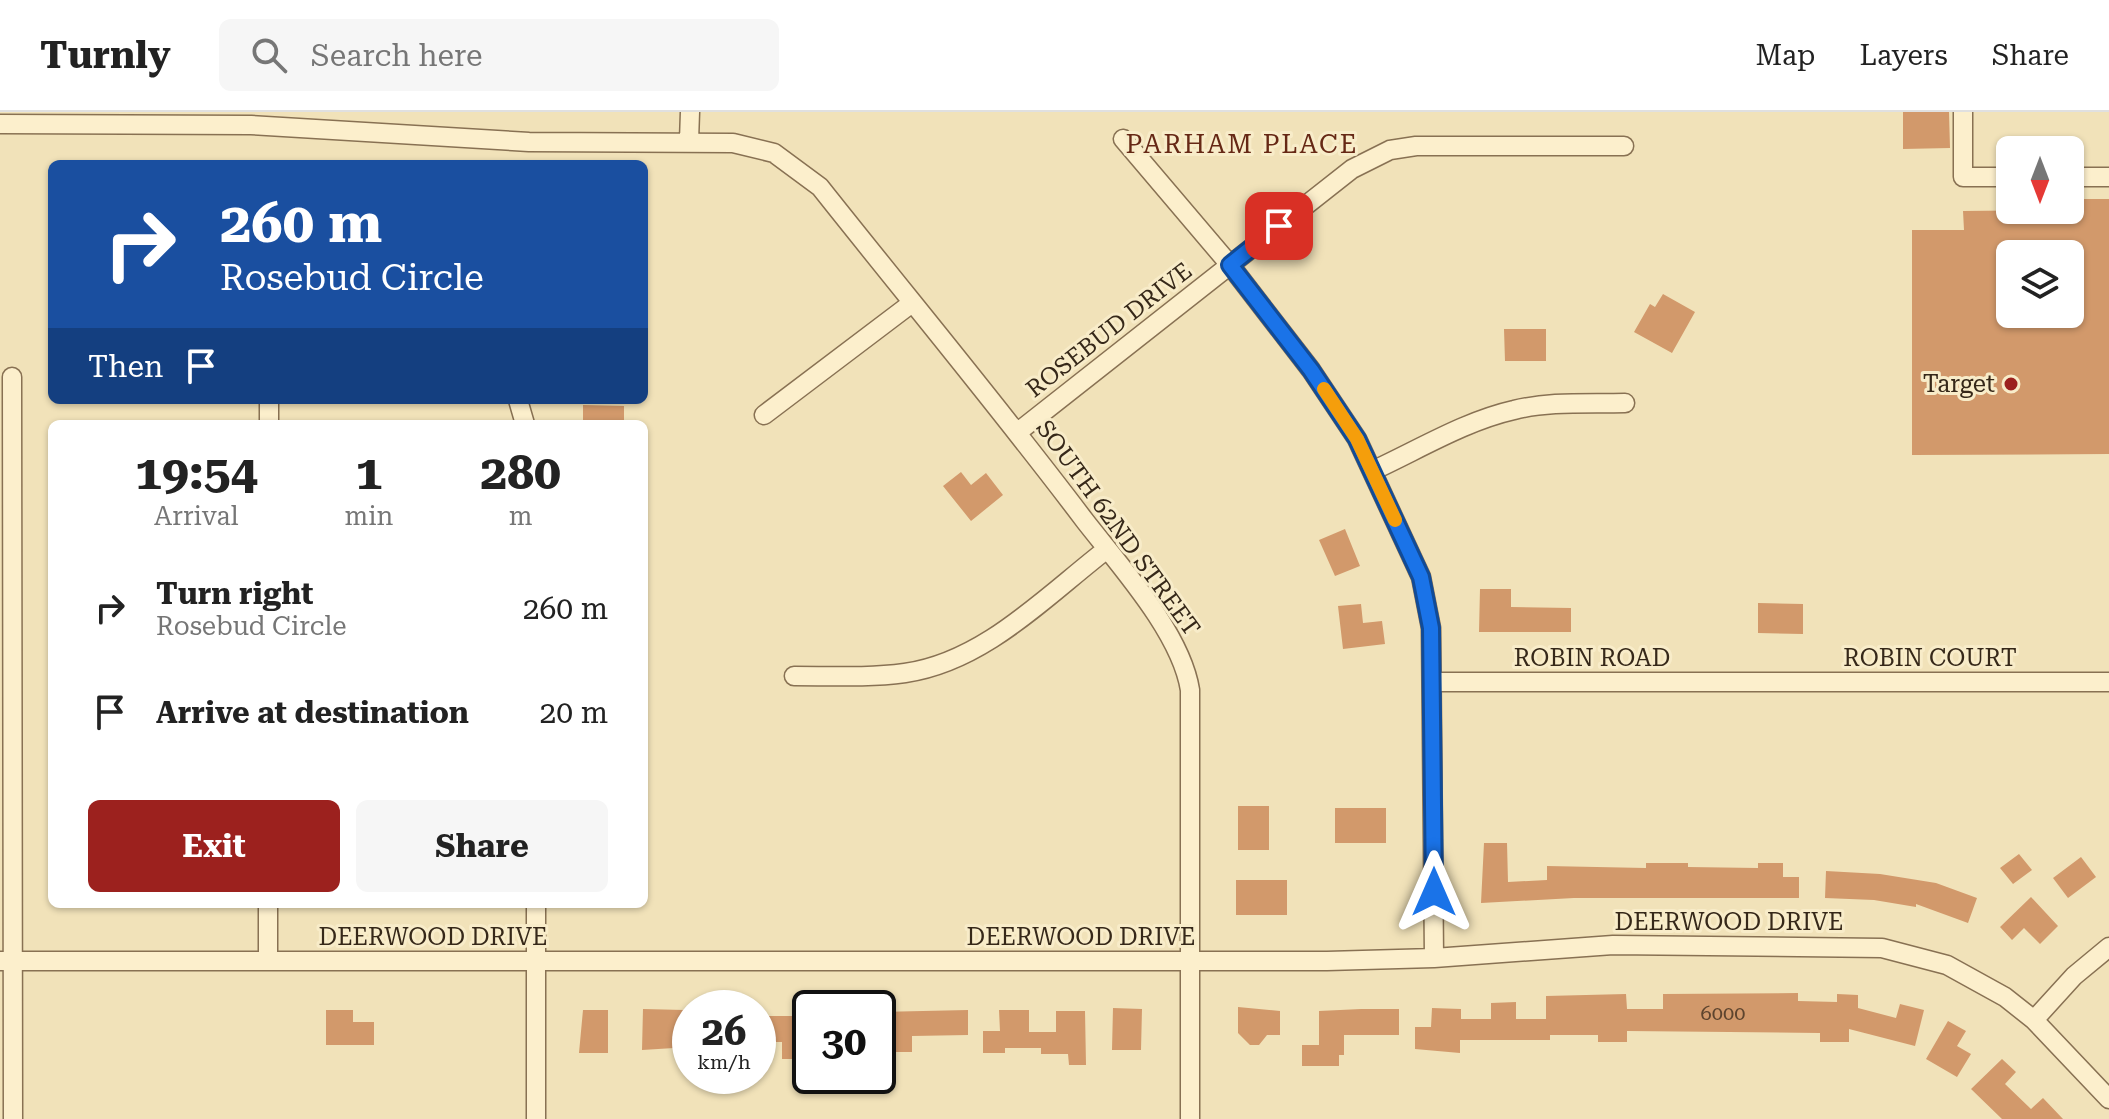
<!DOCTYPE html>
<html lang="en">
<head>
<meta charset="utf-8">
<style>
  :root { --surface:#fff; --page:#f6f6f6; --text:#222; --muted:#767676; --line:#e0e0e0; --accent:#9c211e }
  body { margin:0; font-family:"Roboto Serif",serif; background:var(--page); color:var(--text); height:100vh; display:flex; flex-direction:column; font-size:30px; white-space:nowrap }
  * { box-sizing:border-box; margin:0 }
  p { font-size:26px; color:var(--muted) }
  .icon { flex:none; width:44px; height:44px; fill:none; stroke:currentColor; stroke-width:2; stroke-linecap:round; stroke-linejoin:round }
  .map { position:relative; flex:1; overflow:hidden }
  .sheet { position:absolute; left:48px; top:308px; width:600px; height:488px; display:flex; flex-direction:column; background:var(--surface); border-radius:12px; box-shadow:0 2px 6px #0004 }
  .sheet>* { flex:none }
  .banner { position:absolute; left:48px; top:48px; width:600px; height:244px; border-radius:12px; box-shadow:0 2px 6px #0004; background:#1a4fa0; color:#fff; overflow:hidden }
  .needle { width:52px; rotate:180deg }
  .buttons { position:absolute; left:1996px; top:24px; display:grid; gap:16px }
  .buttons a { display:grid; place-items:center; width:88px; height:88px; border-radius:12px; background:var(--surface); box-shadow:0 2px 6px #0004; font-size:40px }
  .speed { position:absolute; left:672px; top:878px; display:flex; gap:16px; font-size:40px; font-weight:700; text-align:center }
  .speed>* { display:grid; place-content:center; width:104px; height:104px; border-radius:50%; background:var(--surface); box-shadow:0 2px 6px #0004; line-height:1 }
  .speed small { font-size:20px; font-weight:400 }
  .speed .limit { border:4px solid #111; border-radius:12px; background:#fff; color:#111 }
  .pin { position:absolute; display:grid; place-items:center; width:68px; height:68px; color:#fff; margin:-34px; border-radius:16px; box-shadow:0 4px 12px #0006 }
  .me { position:absolute; width:88px; margin:-44px; rotate:0deg; stroke-linejoin:round; filter:drop-shadow(0 0 6px #0008) }
  .turn { display:flex; align-items:center; gap:28px; height:168px; padding:0 40px; font-size:36px }
  .turn .icon { width:104px; height:104px; stroke-width:2.5 }
  .turn b { display:block; font-size:56px; line-height:68px }
  .then { display:flex; align-items:center; height:76px; padding:0 40px; background:#0003; gap:16px; font-size:30px }
  .eta { display:flex; justify-content:space-evenly; align-items:center; height:136px; text-align:center }
  .eta b { font-size:48px; font-weight:700; line-height:56px }
  .button { display:flex; gap:16px; margin-top:auto; padding:16px 40px }
  .button a { flex:1; height:92px; border-radius:12px; background:var(--accent); color:#fff; font-size:32px; font-weight:700; line-height:92px; text-align:center }
  .button a+a { background:var(--page); color:var(--text) }
  ul { padding:0; list-style:none }
  li { display:flex; align-items:center; gap:24px; height:104px; padding:0 40px }
  li div { flex:1 }
  li b { display:block; font-size:30px }
  li em { font-style:normal }
  header { display:flex; align-items:center; gap:48px; box-sizing:border-box; height:112px; padding:0 40px; background:var(--surface); border-bottom:2px solid var(--line) }
  header strong { font-size:38px }
  nav { display:flex; gap:44px; margin-inline-start:auto; font-size:28px }
  .search { width:560px; height:72px; background:var(--page); display:flex; align-items:center; gap:20px; box-sizing:border-box; padding:0 28px; border-radius:12px; color:var(--muted); font-size:30px }
  .map>svg:first-child { display:block }
  .building { fill:#d2996b; fill-rule:evenodd }
  .lines { fill:none; stroke-linecap:round; stroke-linejoin:round }
  .minor-casing { stroke:#887153; stroke-width:21 }
  .minor { stroke:#fcefcc; stroke-width:18 }
  .route-casing { stroke:#114b97; stroke-width:20 }
  .route { stroke:#1a73e8; stroke-width:14 }
  .slow { stroke:#f59e0b; stroke-width:14 }
  .poi-dot { fill:#9c211e; stroke:#f8ecc9; stroke-width:3 }
  .labels { text-anchor:middle; dominant-baseline:central; stroke-width:6; stroke-linejoin:round; paint-order:stroke }
  .number-label { font-size:20px; fill:#5d442e }
  .street-label { font-size:24px; fill:#362819; stroke:#f8ecc9 }
  .poi-label { font-size:24px; fill:#362819; stroke:#f8ecc9; text-anchor:end }
  .neighbourhood-label { font-size:26px; letter-spacing:2px; fill:#662815; stroke:#f8ecc9 }
</style>
</head>
<body>
<header>
<strong>Turnly</strong>
<div class="search"><svg class="icon" aria-label="search" viewBox="0 0 24 24"><circle cx="10" cy="10" r="6"/><path d="M15 15l6 6"/></svg>Search here</div>
<nav><a>Map</a><a>Layers</a><a>Share</a></nav>
</header>
<div class="map">
<svg width="2109" height="1007" viewBox="0 0 2109 1007">
  <rect width="100%" height="100%" fill="#f1e2b9"/>
  <path class="building" d="M1903,0h46l1,36 -47,1z
    M2070,87h39v255l-197,1v-225h52l-1,-19 107,-1zM2010,142h60v60h-60z
    M1663,182l32,18 -23,41 -38,-21 16,-28 5,3z
    M1504,217h42v32h-41z
    M583,293l41,1v18h-41z
    M961,360l10,13 15,-12 17,22 -32,26 -28,-35z
    M1345,417l15,37 -25,10 -16,-36z
    M1480,477h31v18l60,1v24h-92z
    M1758,491l45,1v30l-45,-1z
    M1361,492l2,19 19,-2 3,23 -42,5 -5,-43z
    M1238,694h31v44h-31z
    M1335,696h51v35h-51z
    M1484,731h23l1,39 39,-2v-14l99,2v-5h42v4l70,1v-5h25v14h16v21h-225l-93,5z
    M2019,742l13,16 -19,14 -13,-16z
    M2081,745l15,20 -28,21 -15,-20z
    M1826,759l54,3 56,9 41,15 -9,25 -52,-19v3l-42,-7 -49,-2z
    M1236,768h51v35h-51z
    M2031,785l27,29 -18,18 -16,-16 -12,12 -12,-13z
    M1798,881v8l39,1v-8l21,1v13l38,10 4,-14 24,6 -9,36 -66,-17v13h-29v-9l-193,-2v11h-29v-7h-48v5h-90v13l-45,-4v-22h16l1,-19 29,1v10h30v-16l25,-1v17h30v-23l80,-2 1,15h36v-15z
    M1238,895l42,4v24h-13l-8,10h-9l-12,-12z
    M1113,896l29,1 -1,41h-29z
    M643,897l41,1v28h-10v10l-32,2z
    M1361,897h38v26h-55v20h-5v11h-37v-21h17v-34z
    M326,898h27v12h21v23h-48z
    M583,898h25v43h-29z
    M968,898v25l-56,1v16h-17v-6h-17v-34z
    M999,898h30v22h27v-21h29l1,54h-17l-1,-11h-27v-6h-36v5h-22v-22h17z
    M758,904h40v43h-16v-17h-24z
    M1948,909l18,10 -9,15 14,8 -14,23 -31,-18z
    M2002,947l14,13 -11,12 26,25 12,-11 20,21h-61l-31,-30z"/>
  <g class="lines">
    <g class="minor-casing">
      <path id="minor" d="M1963,0v65h47
        M0,12l251,1 278,17 204,1 41,10 46,34c88,111 179,220 265,334 35,45 96,112 105,169v429
        M1123,27l107,126 81,105 46,69 64,138 10,51 3,330
        M689,29l1,-29
        M2070,65h39
        M12,265l1,742
        M518,288l7,24
        M764,303l148,-112
        M269,312v-24
        M1018,320l334,-263 38,-19 26,-4h208
        M1372,359c46,-21 93,-50 142,-61 36,-9 74,-6 111,-7
        M794,564c37,0 74,2 111,-3 79,-11 141,-77 202,-124
        M1433,570h676
        M0,849h1327l107,-3 179,-13 269,3 65,17 58,32 29,23 75,79
        M268,849v-57
        M2034,908l40,-44 35,-29
        M536,1007v-215"/>
    </g>
    <use href="#minor" class="minor"/>
  </g>
  <g class="lines">
    <g class="route-casing">
      <path id="route" d="M1279,114l-49,39 81,105 46,69 64,138 10,51 3,264"/>
    </g>
    <use href="#route" class="route"/>
    <path class="slow" d="M1324,277l33,50 38,81"/>
  </g>
  <circle class="poi-dot" cx="2011" cy="272" r="8"/>
  <g class="labels">
    <g class="number-label">
      <text x="1723" y="901">6000</text>
    </g>
    <g class="street-label">
      <text transform="translate(1109 218) rotate(-38)">ROSEBUD DRIVE</text>
      <text transform="translate(1118 416) rotate(54)">SOUTH 62ND STREET</text>
      <text x="1592" y="546">ROBIN ROAD</text>
      <text x="1930" y="546">ROBIN COURT</text>
      <text x="1729" y="810">DEERWOOD DRIVE</text>
      <text x="433" y="825">DEERWOOD DRIVE</text>
      <text x="1081" y="825">DEERWOOD DRIVE</text>
    </g>
    <g class="poi-label">
      <text x="1995" y="272">Target</text>
    </g>
    <g class="neighbourhood-label">
      <text x="1242" y="32">PARHAM PLACE</text>
    </g>
  </g>
</svg>
<div class="buttons">
<a><svg class="needle" viewBox="-14 -14 28 28"><path d="M0-13l5 13h-10z" fill="#e53935"/><path d="M0 13l5-13h-10z" fill="#767676"/></svg></a>
<a><svg class="icon" aria-label="layers" viewBox="0 0 24 24"><path d="M12 4l9 5-9 5-9-5zM3 14l9 5 9-5"/></svg></a>
</div>
<div class="speed"><div>26<small>km/h</small></div><div class="limit">30</div></div>
<div class="pin" style="left:1279px;top:114px;background:#d93025"><svg class="icon" aria-label="arrive" viewBox="0 0 24 24"><path d="M6 21V4h12l-3 4 3 4H6"/></svg></div>
<svg class="me" style="left:1434px;top:780px" viewBox="-20 -20 40 40"><path d="M0-17L14 15 0 8-14 15z" fill="#1a73e8" stroke="#fff" stroke-width="4"/></svg>
<div class="banner">
<div class="turn"><svg class="icon" aria-label="right" viewBox="0 0 24 24"><path d="M7 20v-9h11M14 6l5 5-5 5"/></svg><div><b>260 m</b>Rosebud Circle</div></div>
<div class="then">Then<svg class="icon" aria-label="arrive" viewBox="0 0 24 24"><path d="M6 21V4h12l-3 4 3 4H6"/></svg></div>
</div>
<section class="sheet">
<div class="eta">
<div><b>19:54</b><p>Arrival</p></div>
<div><b>1</b><p>min</p></div>
<div><b>280</b><p>m</p></div>
</div>
<ul>
<li><svg class="icon" aria-label="right" viewBox="0 0 24 24"><path d="M7 20v-9h11M14 6l5 5-5 5"/></svg><div><b>Turn right</b><p>Rosebud Circle</p></div><em>260 m</em></li>
<li><svg class="icon" aria-label="arrive" viewBox="0 0 24 24"><path d="M6 21V4h12l-3 4 3 4H6"/></svg><div><b>Arrive at destination</b></div><em>20 m</em></li>
</ul>
<div class="button"><a>Exit</a><a>Share</a></div>
</section>
</div>
</body>
</html>
